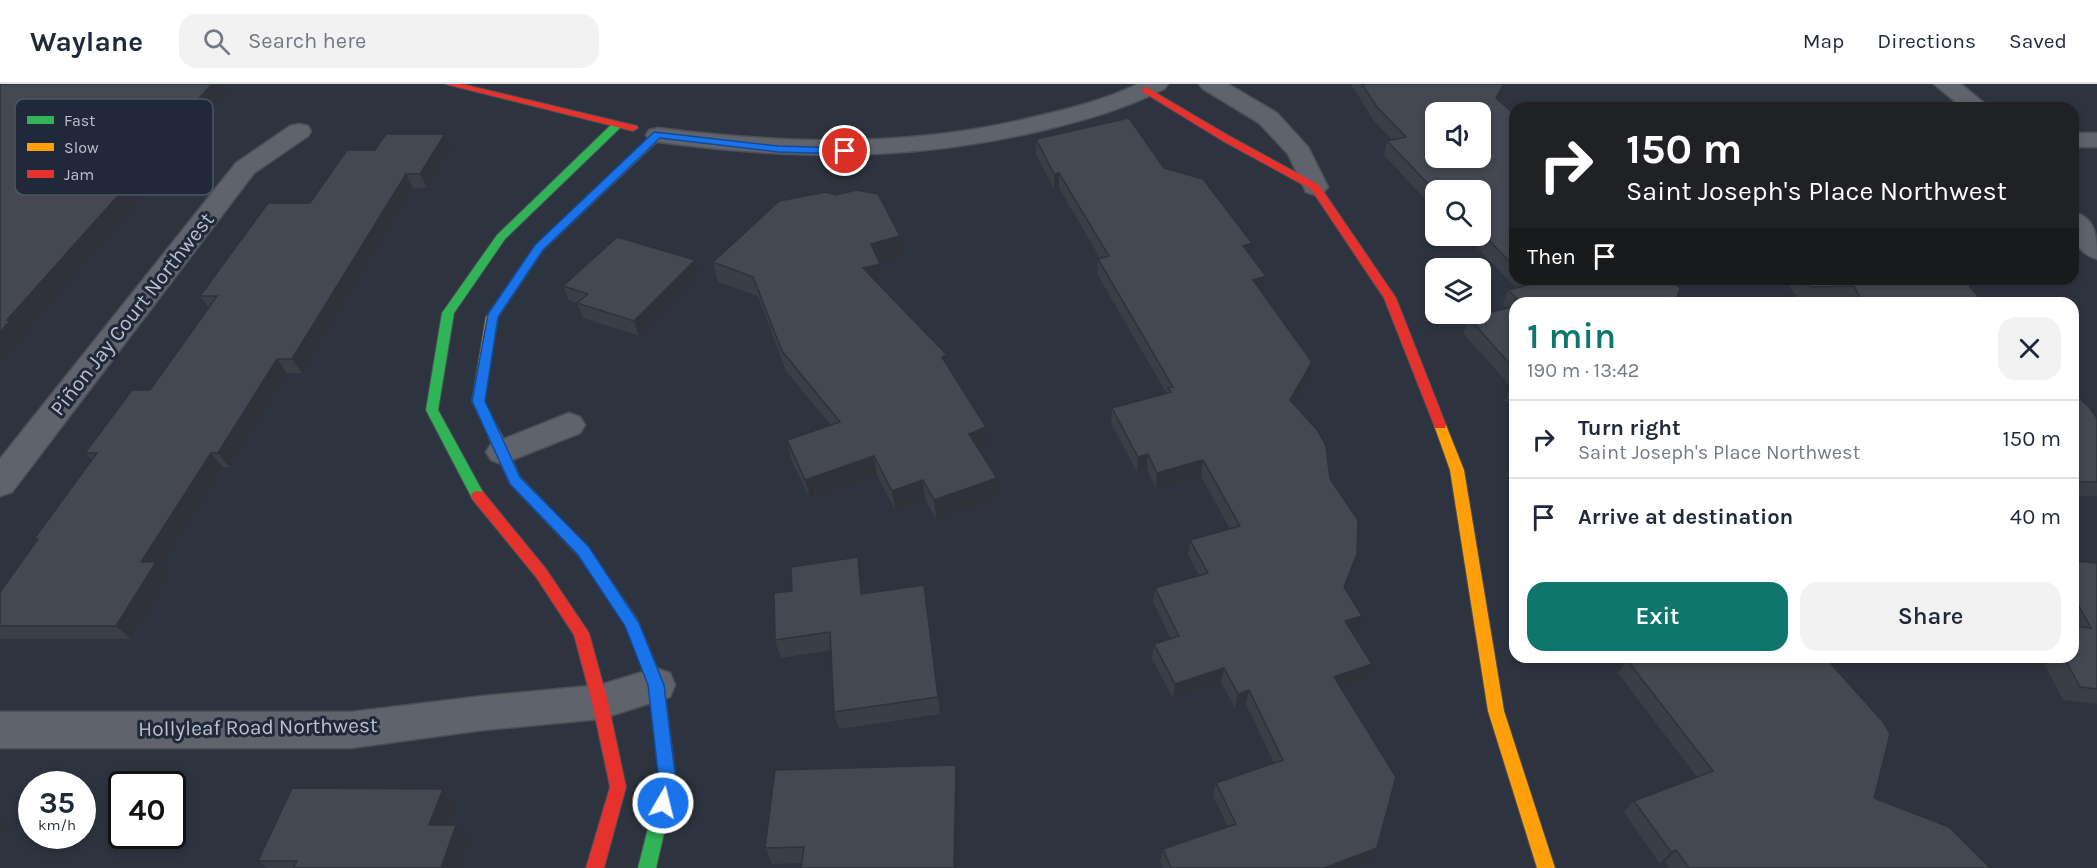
<!DOCTYPE html>
<html lang="en">
<head>
<meta charset="utf-8">
<style>
  :root { --surface:#fff; --page:#f2f2f3; --text:#1f2937; --muted:#747a83; --line:#e0e1e3; --accent:#0f766e }
  body { margin:0; font-family:Karla,sans-serif; background:var(--page); color:var(--text); height:100vh; display:flex; flex-direction:column; font-size:22px; white-space:nowrap }
  * { box-sizing:border-box; margin:0 }
  p { font-size:20px; color:var(--muted) }
  .icon { flex:none; width:33px; height:33px; fill:none; stroke:currentColor; stroke-width:2; stroke-linecap:round; stroke-linejoin:round }
  .map { position:relative; flex:1; overflow:hidden }
  .sheet { position:absolute; left:1509px; top:213px; width:570px; height:366px; display:flex; flex-direction:column; background:var(--surface); border-radius:18px; box-shadow:0 3px 9px #0003 }
  .sheet>* { flex:none }
  .top-card { position:absolute; left:1509px; top:18px; width:570px; height:183px; border-radius:18px; box-shadow:0 3px 9px #0003; background:#202124; color:#fff; overflow:hidden }
  .tools { position:absolute; left:1425px; top:18px; display:grid; gap:12px }
  .tools a { display:grid; place-items:center; width:66px; height:66px; border-radius:12px; background:var(--surface); box-shadow:0 3px 9px #0003; font-size:30px }
  .speed { position:absolute; left:18px; top:687px; display:flex; gap:12px; font-size:30px; font-weight:700; text-align:center }
  .speed>* { display:grid; place-content:center; width:78px; height:78px; border-radius:50%; background:var(--surface); box-shadow:0 3px 9px #0003; line-height:1 }
  .speed small { font-size:15px; font-weight:400 }
  .speed .limit { border:3px solid #111; border-radius:9px; background:#fff; color:#111 }
  .pin { position:absolute; display:grid; place-items:center; width:51px; height:51px; color:#fff; margin:-26px; border:3px solid #fff; border-radius:50%; box-shadow:0 2px 6px #0007 }
  .me { position:absolute; width:66px; margin:-33px; rotate:8deg; stroke-linejoin:round; filter:drop-shadow(0 0 4px #0008) }
  .turn { display:flex; align-items:center; gap:21px; height:126px; padding:0 18px; font-size:27px }
  .turn .icon { width:78px; height:78px; stroke-width:2.5 }
  .turn b { display:block; font-size:42px; line-height:51px }
  .then { display:flex; align-items:center; height:57px; padding:0 18px; background:#0003; gap:12px; font-size:22px }
  .round { display:grid; place-items:center; flex:none; width:63px; height:63px; border-radius:18px; background:var(--page) }
  .summary { display:flex; align-items:center; justify-content:space-between; height:102px; padding:0 18px }
  h1 { font-size:36px; font-weight:600; line-height:45px; color:var(--accent) }
  .button { display:flex; gap:12px; margin-top:auto; padding:12px 18px }
  .button a { flex:1; height:69px; border-radius:18px; background:var(--accent); color:#fff; font-size:24px; font-weight:600; line-height:69px; text-align:center }
  .button a+a { background:var(--page); color:var(--text) }
  ul { padding:0; list-style:none }
  li { display:flex; align-items:center; gap:18px; height:78px; padding:0 18px; border-top:2px solid var(--line) }
  li div { flex:1 }
  li b { display:block; font-size:22px }
  li em { font-style:normal }
  header { display:flex; align-items:center; gap:36px; box-sizing:border-box; height:84px; padding:0 30px; background:var(--surface); border-bottom:2px solid var(--line) }
  header strong { font-size:28px }
  nav { display:flex; gap:33px; margin-inline-start:auto; font-size:21px }
  .search { width:420px; height:54px; background:var(--page); display:flex; align-items:center; gap:15px; box-sizing:border-box; padding:0 21px; border-radius:18px; color:var(--muted); font-size:22px }
  .map>svg:first-child { display:block }
  .lines { fill:none; stroke-linecap:round; stroke-linejoin:round }
  .street-casing { stroke:#4b4f57; stroke-width:3 }
  .fast-casing { stroke:#4b4f57; stroke-width:2 }
  .slow-casing { stroke:#4b4f57; stroke-width:2 }
  .jam-casing { stroke:#4b4f57; stroke-width:2 }
  .street { fill:#5e636c; fill-rule:evenodd }
  .fast { fill:#30b455; fill-rule:evenodd }
  .slow { fill:#ff9f0a; fill-rule:evenodd }
  .jam { fill:#e5322d; fill-rule:evenodd }
  .wall { fill:#3a3e47 }
  .shaded-wall { fill:#2f3239 }
  .building { fill:#434852; stroke:#2f3239; stroke-width:1.5; fill-rule:evenodd }
  .route { fill:#1a73e8; stroke:#114b97; stroke-width:1.5 }
  .labels { text-anchor:middle; dominant-baseline:central; stroke-width:6; stroke-linejoin:round; paint-order:stroke }
  .street-label { font-size:21px; fill:#b9c0ce; stroke:#20293a }
  .key { fill:#20293a; stroke:#4e5666; stroke-width:1.5 }
  .key-label { font-size:16px; fill:#b9c0ce }
</style>
</head>
<body>
<header>
<strong>Waylane</strong>
<div class="search"><svg class="icon" aria-label="search" viewBox="0 0 24 24"><circle cx="10" cy="10" r="6"/><path d="M15 15l6 6"/></svg>Search here</div>
<nav><a>Map</a><a>Directions</a><a>Saved</a></nav>
</header>
<div class="map">
<svg width="2097" height="784" viewBox="0 0 2097 784">
  <rect width="100%" height="100%" fill="#2e343f"/>
  <g class="lines">
    <g class="street-casing">
      <path id="street" d="M1138,0h30l-4,5c-37,19 -76,30 -116,40 -135,33 -253,31 -390,13l-9,-2 -3,-5 3,-5 9,-2c127,16 251,20 376,-11 35,-8 71,-17 104,-33z
        M1199,0h29l49,29 31,34 20,40 -4,5 -9,3 -9,-3 -18,-38 -29,-31 -56,-34z
        M1934,0h27l29,24h-27z
        M299,40l9,2 3,5 -3,5 -54,37 -242,319 -12,4v-37l236,-296 54,-37z
        M2073,49h24v14h-24z
        M2073,128c24,6 24,26 24,47 -24,-7 -24,-26 -24,-47z
        M569,329l11,4 5,8 -5,8 -78,31 -11,-4 -5,-8 5,-8z
        M656,584l14,5 5,12 -5,12 -70,22 -117,11 -132,18h-351v-36h351l132,-16 117,-11z"/>
    </g>
    <g class="fast-casing">
      <path id="fast" d="M617,38l4,1v4l-116,112 -51,74 -16,97 47,86 -2,4h-10l-47,-90 16,-97 55,-78 116,-112z
        M495,347l7,5 18,41 68,70 49,72 27,66 12,96 -20,87h-18l22,-87 -12,-96 -22,-59 -48,-71 -68,-71 -22,-48z"/>
    </g>
    <g class="slow-casing">
      <path id="slow" d="M658,48l5,3 -1,2 -119,113 -45,67 -14,84 18,35 -2,3h-10l-18,-38 14,-84 49,-71 119,-113z
        M1440,336l6,5 18,45 40,241 51,157h-18l-49,-157 -38,-241 -16,-45z"/>
    </g>
    <g class="jam-casing">
      <path id="jam" d="M445,0h17l175,42 1,2 -5,3z
        M1146,3l85,50 88,48 77,113 50,127 -1,3h-10l-1,-3 -50,-127 -73,-109 -88,-48 -80,-49 -2,-2z
        M478,407l5,1 63,77 43,64 19,69 18,85 -22,81h-18l24,-81 -18,-85 -18,-67 -38,-58 -63,-77 -2,-4 2,-4z"/>
    </g>
    <use href="#street" class="street"/>
    <use href="#fast" class="fast"/>
    <use href="#slow" class="slow"/>
    <use href="#jam" class="jam"/>
  </g>
  <path class="wall" d="M1351,0h157l-10,16 17,15v164h154l6,24h-160v107l-9,-11 5,-12 -48,-54 6,-15 38,-9 -4,-5 5,-14 8,-2 -50,-52h14v-46h-44v21l-52,-56 3,-14 5,-1 -18,-19z
    M1036,55l128,29 88,75 -2,13 13,36h-1l46,85 -15,26 37,76 22,90 -8,19 13,42 -6,2 15,46 -25,9 30,173 -21,8h-187l-3,-6 3,-13 65,-22 -15,-31 3,-13 58,-20 -28,-59 -11,4 -14,-26 -48,16 -21,-39 2,-15 17,-5 -18,-37 2,-14 44,-13 -11,-20 2,-15 40,-11 -29,-53 -45,12 -9,-18 -10,2 -26,-49 1,-15 55,-14 -70,-120 1,-15 2,-1 -41,-70 -5,1 -18,-35z
    M451,64l-24,40h-14l-111,185h-15l-58,94h-6l-62,99 8,10 -38,63h-131v-47l36,-50 -2,-3 58,-79 -7,-7 65,-63 59,-82 -9,-12 110,-93 65,-53z
    M835,111l68,61 -23,6 3,21 -4,1 68,71 1,11 39,81 -8,3 19,47 -62,22 -11,-20 -30,11 -18,-35 -67,24 -19,-40 -4,-19 44,-15 -45,-54 -28,-75 -40,-14 -5,-20z
    M699,191l-60,61 -56,-18 -6,-15 -8,-2 -6,-15z
    M1784,195h192l-6,8 14,16h-138l-2,-3 -43,2z
    M2073,308l24,26v78h-24z
    M858,473l3,19 2,18 61,-9 16,129 -101,15 -5,-17 -3,-62 -50,8 -6,-18 17,-49z
    M2073,477l24,2v141l-34,-4 -22,-43h32z
    M1621,573h204l49,141 116,70h-320l-5,-6 -5,2 -36,-52 10,-11 63,-24 -79,-104 7,-10z
    M958,697l-156,82 -30,1 -7,-16z
    M443,705l14,16 -7,20 20,16 -9,27h-194l-9,-7z"/>
  <path class="shaded-wall" d="M212,0h12l4,7 -56,64 3,4 -152,175 2,2 -25,28v-32l7,-12 152,-177z
    M1504,0h4l-17,28 5,-14z
    M445,50l6,14 -24,40 -7,-14z
    M1059,89v15l-5,1v-15z
    M406,90l7,14 -111,185 -10,-14z
    M900,152l3,20 -30,8 -2,-20z
    M1252,159l-2,16 -7,-13z
    M695,176l4,15 -60,61 -5,-15z
    M880,180l3,19 -17,4 -3,-19z
    M1266,192l-3,16 -13,3 3,-15z
    M947,271l1,19 -6,-17z
    M277,275l10,14 -58,94 -11,-14z
    M1312,278l-4,15 -21,38 3,-15z
    M986,343l1,20 -16,6 -2,-19z
    M211,369l12,14 -62,99 8,10 -38,63 -15,-13 25,-64z
    M1148,370l-1,16 -10,2 1,-15z
    M874,372l3,19 -67,24 -5,-19z
    M1203,376l-2,16 -45,12 1,-15z
    M997,394l1,19 -62,22 -2,-19z
    M923,396l2,19 -30,11 -3,-19z
    M1357,470l-5,15 -13,33 5,-15z
    M858,473l3,19 3,36 -3,-18z
    M1362,532l-5,14 -17,5 5,-14z
    M1372,580l-6,14 -37,13 5,-14z
    M1224,584l-3,14 -48,16 2,-14z
    M1249,606l-3,14 -11,4 3,-14z
    M956,681l2,16 -1,87h-3z
    M443,705l14,16 -13,36 -15,-16z
    M0,735l8,5 -8,12z
    M456,741l14,16 -9,27h-20z
    M1377,764l-6,12 -21,8h-26z
    M1676,766l-11,12 -5,2 11,-12z"/>
  <path class="building" d="M0,0h212l-53,59h6l-158,177h4l-11,12z
    M1362,0h142l-8,14 19,17v152l-35,-36v-41h-44v2l-49,-51 19,-4 -29,-30zM1436,28h44v46h-44z
    M1129,34l35,50 39,11 49,64 -9,3 23,30 -13,4 59,82 -22,38 28,31 8,15 4,33 28,41 -1,34 -13,33 18,29 -17,5 27,43 -38,13 62,100 -19,71 -53,20h-153l-8,-19 73,-25 -20,-41 67,-23 -34,-70 -11,4 -14,-26 -49,16 -21,-40 25,-8 -24,-48 53,-15 -18,-33 50,-14 -37,-66 -46,13 -9,-19 -10,3 -26,-49 59,-16 -3,-4 5,-1 -75,-128 11,-3 -50,-83 -5,1 -18,-35z
    M386,50h59l-25,40h-14l-114,185h-15l-59,94h-7l-70,109h15l-40,64h-116v-34l38,-53h-4l63,-86h-12l47,-63h18l67,-94h-17l68,-93h42l37,-53h28z
    M857,106l21,4 22,42 -29,8 9,20 -17,4 84,87 -5,2 44,70 -17,7 28,44 -63,22 -11,-20 -31,11 -18,-35 -69,24 -18,-40 53,-18 -58,-71 -29,-74 -40,-15 66,-61 47,-9 9,3z
    M617,153l78,23 -61,61 -57,-18 11,-9 -25,-8z
    M1527,195h142l11,9 -5,15h-154l-13,-13 24,-6z
    M1804,195h172l-6,8 14,16h-121l-9,-17 -44,1z
    M1515,222v64l-46,-52z
    M2073,308l16,15 8,11v64h-24z
    M858,473l3,37 63,-9 14,112 -104,15 -4,-80 -55,8 -1,-47 18,-2 -1,-24z
    M2073,477l24,2v126l-17,-2 -16,-30h9v-31l18,2 -18,-33z
    M1637,573h188l59,66 6,11 -16,64 75,29 41,41h-301l-13,-18 -5,2 -37,-51 79,-30 -86,-111z
    M956,681l-2,103h-153l3,-21 -39,1 10,-78z
    M292,704l151,1 -14,36h27l-15,43h-148l4,-7h-39z"/>
  <path class="route" d="M654,48l124,14 67,2 6,3 -6,3 -67,-2 -118,-14 -117,112 -45,67 -13,84 35,76 69,70 50,76 25,62 12,96 -7,28 -6,2 -6,-2 -3,-6 5,-22 -11,-96 -23,-59 -47,-71 -68,-71 -38,-83 16,-87 47,-69z"/>
  <g class="labels">
    <g class="street-label">
      <text transform="translate(132 230) rotate(-52)">Piñon Jay Court Northwest</text>
      <text transform="translate(258 643) rotate(-1)">Hollyleaf Road Northwest</text>
    </g>
  </g>
  <rect x="15" y="15" width="198" height="96" rx="9" class="key"/>
  <rect x="27" y="32" width="27" height="8" fill="#30b455"/>
  <rect x="27" y="59" width="27" height="8" fill="#ff9f0a"/>
  <rect x="27" y="86" width="27" height="8" fill="#e5322d"/>
  <g class="key-label">
    <text x="64" y="42">Fast</text>
    <text x="64" y="69">Slow</text>
    <text x="64" y="96">Jam</text>
  </g>
</svg>
<div class="tools">
<a><svg class="icon" aria-label="sound" viewBox="0 0 24 24"><path d="M4 9h4l5-4v14l-5-4H4zM17 9q2 3 0 6"/></svg></a>
<a><svg class="icon" aria-label="search" viewBox="0 0 24 24"><circle cx="10" cy="10" r="6"/><path d="M15 15l6 6"/></svg></a>
<a><svg class="icon" aria-label="layers" viewBox="0 0 24 24"><path d="M12 4l9 5-9 5-9-5zM3 14l9 5 9-5"/></svg></a>
</div>
<div class="speed"><div>35<small>km/h</small></div><div class="limit">40</div></div>
<div class="pin" style="left:845px;top:67px;background:#d93025"><svg class="icon" aria-label="arrive" viewBox="0 0 24 24"><path d="M6 21V4h12l-3 4 3 4H6"/></svg></div>
<svg class="me" style="left:663px;top:719px" viewBox="-20 -20 40 40"><circle r="17" fill="#1a73e8" stroke="#fff" stroke-width="3"/><path d="M0-11L8 9 0 5-8 9z" fill="#fff"/></svg>
<div class="top-card">
<div class="turn"><svg class="icon" aria-label="right" viewBox="0 0 24 24"><path d="M7 20v-9h11M14 6l5 5-5 5"/></svg><div><b>150 m</b>Saint Joseph's Place Northwest</div></div>
<div class="then">Then<svg class="icon" aria-label="arrive" viewBox="0 0 24 24"><path d="M6 21V4h12l-3 4 3 4H6"/></svg></div>
</div>
<section class="sheet">
<div class="summary"><div><h1>1 min</h1><p>190 m · 13:42</p></div><a class="round"><svg class="icon" aria-label="close" viewBox="0 0 24 24"><path d="M6 6l12 12M18 6L6 18"/></svg></a></div>
<ul>
<li><svg class="icon" aria-label="right" viewBox="0 0 24 24"><path d="M7 20v-9h11M14 6l5 5-5 5"/></svg><div><b>Turn right</b><p>Saint Joseph's Place Northwest</p></div><em>150 m</em></li>
<li><svg class="icon" aria-label="arrive" viewBox="0 0 24 24"><path d="M6 21V4h12l-3 4 3 4H6"/></svg><div><b>Arrive at destination</b></div><em>40 m</em></li>
</ul>
<div class="button"><a>Exit</a><a>Share</a></div>
</section>
</div>
</body>
</html>
